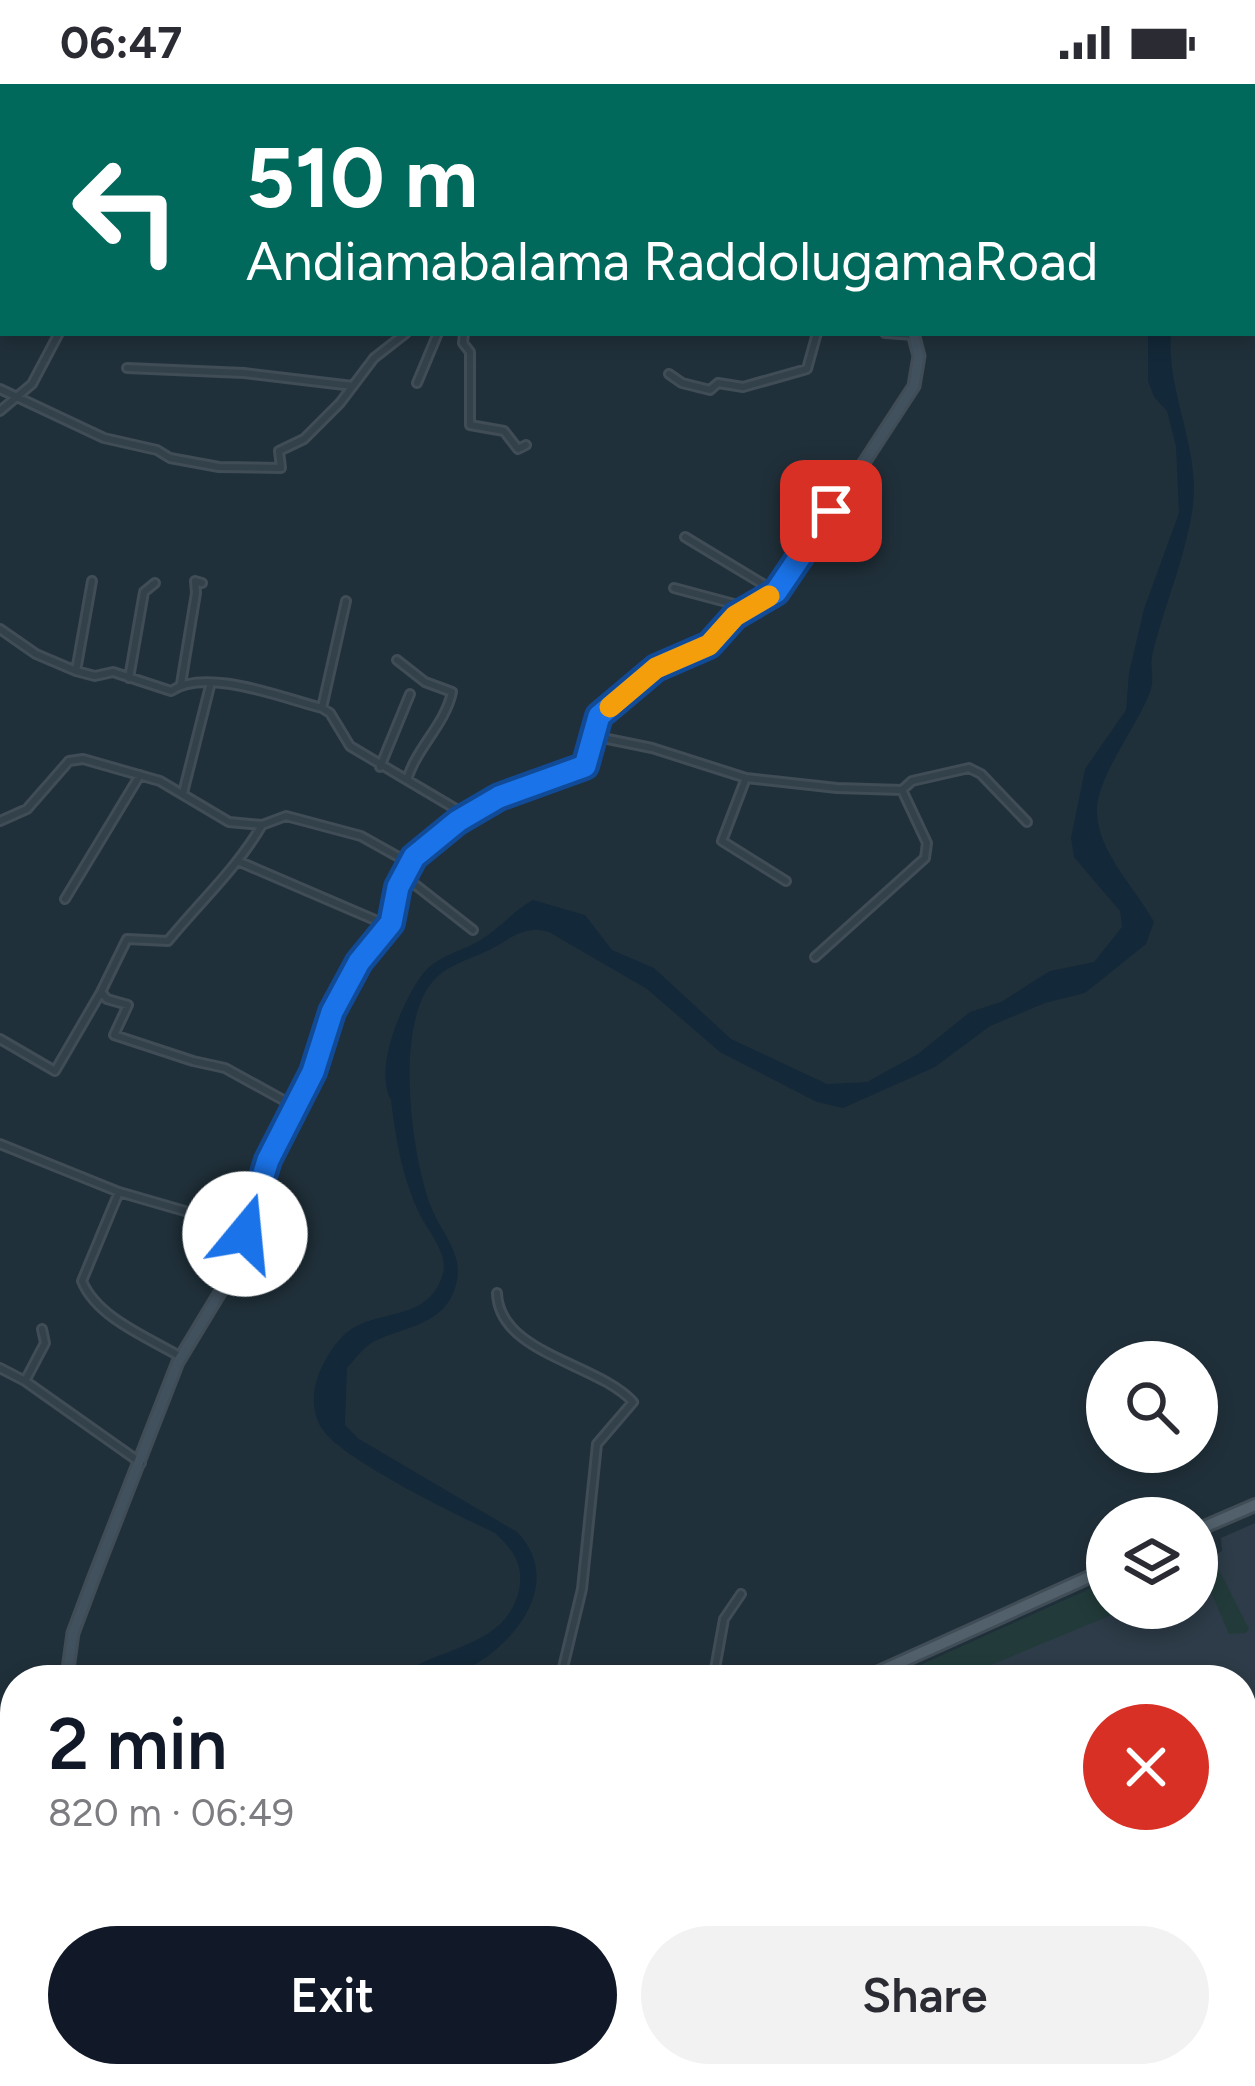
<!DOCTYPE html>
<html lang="en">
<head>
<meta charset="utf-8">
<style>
  :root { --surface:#fff; --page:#f2f2f3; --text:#2b2b33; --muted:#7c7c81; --accent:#111827 }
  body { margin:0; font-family:Figtree,sans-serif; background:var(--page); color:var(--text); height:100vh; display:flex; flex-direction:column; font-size:45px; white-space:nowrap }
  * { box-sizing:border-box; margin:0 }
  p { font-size:39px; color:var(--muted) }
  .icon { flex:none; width:66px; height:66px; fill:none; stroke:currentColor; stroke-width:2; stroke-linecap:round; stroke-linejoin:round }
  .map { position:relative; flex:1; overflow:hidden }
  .details { position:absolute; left:0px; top:1581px; width:1257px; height:423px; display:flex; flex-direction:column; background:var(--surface); border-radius:48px 48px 0 0; box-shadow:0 6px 18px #0003 }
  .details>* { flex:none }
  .top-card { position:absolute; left:0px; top:0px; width:1257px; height:252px; box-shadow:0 6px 18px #0003; background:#00695c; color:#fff; overflow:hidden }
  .tools { position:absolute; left:1086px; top:1257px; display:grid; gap:24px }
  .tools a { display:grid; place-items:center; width:132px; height:132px; border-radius:50%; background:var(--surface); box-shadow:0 6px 18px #0003; font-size:60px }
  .pin { position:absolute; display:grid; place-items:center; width:102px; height:102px; color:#fff; margin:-51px; border-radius:24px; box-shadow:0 6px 18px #0006 }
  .me { position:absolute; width:132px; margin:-66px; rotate:17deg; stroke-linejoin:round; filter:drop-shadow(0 0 9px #0008) }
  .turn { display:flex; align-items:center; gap:42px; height:252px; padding:0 48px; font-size:54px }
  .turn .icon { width:156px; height:156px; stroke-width:2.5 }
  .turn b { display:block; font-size:84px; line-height:102px }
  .round { display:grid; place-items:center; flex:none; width:126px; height:126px; border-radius:63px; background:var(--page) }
  .head { display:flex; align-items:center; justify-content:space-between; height:204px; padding:0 48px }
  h1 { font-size:72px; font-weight:600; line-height:90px; color:var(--accent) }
  .button { display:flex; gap:24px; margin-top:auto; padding:24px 48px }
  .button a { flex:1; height:138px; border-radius:72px; background:var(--accent); color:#fff; font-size:48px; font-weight:600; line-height:138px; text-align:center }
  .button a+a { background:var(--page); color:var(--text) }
  .status { display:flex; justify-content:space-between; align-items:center; height:84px; padding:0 60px; background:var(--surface); direction:ltr }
  .status svg { height:33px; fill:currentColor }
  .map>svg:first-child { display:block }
  .airport { fill:#2d3c48 }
  .green { fill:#223b3a }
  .water { fill:#132838 }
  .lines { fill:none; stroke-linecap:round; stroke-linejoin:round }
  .street-casing { stroke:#404d57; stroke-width:12 }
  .secondary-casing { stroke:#404d57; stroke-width:15 }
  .primary-casing { stroke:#404d57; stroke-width:16 }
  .street { stroke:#33414b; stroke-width:6 }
  .secondary { stroke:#41515e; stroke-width:9 }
  .primary { stroke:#51606b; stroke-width:10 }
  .route-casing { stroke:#114b97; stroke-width:30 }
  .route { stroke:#1a73e8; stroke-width:21 }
  .slow { stroke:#f59e0b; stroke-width:21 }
</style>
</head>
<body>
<div class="status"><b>06:47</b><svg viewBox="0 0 49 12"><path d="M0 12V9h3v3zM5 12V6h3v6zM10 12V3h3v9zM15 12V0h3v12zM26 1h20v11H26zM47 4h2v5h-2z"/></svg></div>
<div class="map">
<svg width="1255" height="2002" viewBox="0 0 1255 2002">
  <rect width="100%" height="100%" fill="#20303a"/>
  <path class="airport" d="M1255,1439v563h-841l9,-13h819v-393h-355l220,-72h90v-66l8,2 8,12 9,-5 -1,-13z"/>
  <path class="green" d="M1197,1458l12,8 40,79 -3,4 -17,1 -18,-42 -1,-10 -13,-3z
    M1107,1497v27h21l-173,72h-68z
    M430,1989h720l6,13h-729z"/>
  <path class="water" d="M1148,249h23c-5,58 29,114 22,172 -7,53 -29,100 -41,151 -2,12 3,24 -2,36 -12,33 -52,83 -53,117 -1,42 38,78 57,113l-8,22 -61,49 -40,10 -55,23 -55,41 -92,41 -26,-6 -97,-50 -73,-63 -98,-57c-29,-8 -40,10 -66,21 -17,7 -36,13 -49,27 -40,44 -23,172 -4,224 9,26 33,48 27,77 -10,45 -50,44 -84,61 -10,6 -18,17 -26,26l-2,57 14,14 158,93c47,48 1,110 -48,136 -22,13 -49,12 -74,12 39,-35 110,-29 124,-90 5,-26 -6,-40 -24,-57 -36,-17 -152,-73 -172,-103 -13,-18 -11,-42 -2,-61 9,-19 21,-38 42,-46 32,-12 69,-9 80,-50 5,-19 -14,-41 -23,-58 -18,-37 -24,-75 -29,-115 -18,-31 11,-98 31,-125 14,-19 38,-23 57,-34 20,-12 34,-30 54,-41l52,15 27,35 42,18 77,71 96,45 40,-2 51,-28 52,-42 31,-10 49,-31 44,-9 28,-35 -2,-16 -46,-54 -3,-19 14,-69 41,-59 3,-37 15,-64 35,-96 -3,-66 -9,-36 -13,-14 -6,-16z"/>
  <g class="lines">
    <g class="street-casing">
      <path id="street" d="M100,0l5,3
        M493,0l7,3
        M892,0l2,3
        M39,3l2,-3
        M707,3l1,-3
        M0,232l3,1
        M464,249l-1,10 7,9v73l34,6 14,18 8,-4
        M885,249l29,2
        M127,284l117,5 109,13
        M669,290l13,9 28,7 8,-7 25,4 64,-18 10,-36
        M417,299l21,-50
        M0,305l104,49 53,12 13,8 49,9 62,1 -2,-17 25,-12 36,-36 34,-45 32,-25
        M0,327l32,-27 27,-51
        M685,453l91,55
        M674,504l71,19
        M0,545l36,25 40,17 19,5 18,-4 58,19c36,-24 111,7 151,17l8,5 20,33 57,34
        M397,576l28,22 27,10c-7,33 -36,56 -45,88l59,35
        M76,587l16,-90
        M129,594l15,-86 11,-9
        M181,600l15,-91 -1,-12 7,2
        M322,624l24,-107
        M593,652l59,12 94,30 91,10 65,2 25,53 -2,15 -110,99
        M380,683l30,-73
        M746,694l-24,63 64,40
        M902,706l10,-9 57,-13 12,6 46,48
        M183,709l27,-107
        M0,737l27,-12 42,-48 14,-2 77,22 69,41 33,3 24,-9 75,20 50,28
        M262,741c-25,43 -62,77 -94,116l-41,-2 -26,53 6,7 21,6 -14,30 79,26 32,7 69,38
        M240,778l149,64
        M404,792l69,54
        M65,815l75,-124
        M0,955l55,32 46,-79
        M0,1060l119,48 83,24 40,17
        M119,1108l-37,89c15,37 67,57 99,76
        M497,1209c2,61 101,70 136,109l-36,42 -15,145 -22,91
        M0,1284l25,13 116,82
        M25,1297l20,-38 -3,-14
        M713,1596l11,-61 17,-25
        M0,1715l15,12"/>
    </g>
    <g class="secondary-casing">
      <path id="secondary" d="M1045,0l6,3
        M931,3l6,-3
        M1254,103l1,1
        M60,1596l8,-11 5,-36 21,-56 84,-215 52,-86 38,-116 45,-88 19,-60 27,-50 32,-39 7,-36 16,-30 52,-42 33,-17 86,-31 14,-51 57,-48 53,-23 26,-30 41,-23 14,-16 124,-190 5,-30 -6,-23
        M0,1675l15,-24"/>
    </g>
    <g class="primary-casing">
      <path id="primary" d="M1197,1446l58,-25
        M861,1596l246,-111
        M404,2002l8,-13"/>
    </g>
    <use href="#street" class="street"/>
    <use href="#secondary" class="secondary"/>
    <use href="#primary" class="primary"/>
  </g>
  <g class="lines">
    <g class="route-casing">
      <path id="route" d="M245,1150l23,-74 45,-88 19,-60 27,-50 32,-39 7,-36 16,-30 44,-36 41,-24 86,-31 14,-50 57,-48 53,-23 26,-29 41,-24 55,-81"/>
    </g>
    <use href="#route" class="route"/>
    <path class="slow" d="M610,623l46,-39 53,-23 26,-29 34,-20"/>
  </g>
</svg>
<div class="tools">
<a><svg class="icon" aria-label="search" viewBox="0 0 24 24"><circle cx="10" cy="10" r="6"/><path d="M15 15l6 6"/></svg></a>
<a><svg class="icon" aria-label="layers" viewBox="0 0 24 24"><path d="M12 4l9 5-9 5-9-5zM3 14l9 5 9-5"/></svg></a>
</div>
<div class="pin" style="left:831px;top:427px;background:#d93025"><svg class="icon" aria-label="arrive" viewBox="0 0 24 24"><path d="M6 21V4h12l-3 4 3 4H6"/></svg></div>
<svg class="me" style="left:245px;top:1150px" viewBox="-20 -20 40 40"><circle r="19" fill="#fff"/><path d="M0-13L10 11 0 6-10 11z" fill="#1a73e8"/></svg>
<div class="top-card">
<div class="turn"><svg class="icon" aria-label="left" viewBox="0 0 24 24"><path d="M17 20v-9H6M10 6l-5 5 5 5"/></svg><div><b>510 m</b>Andiamabalama RaddolugamaRoad</div></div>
</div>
<section class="details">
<div class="head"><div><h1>2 min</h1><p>820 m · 06:49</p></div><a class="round" style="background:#d93025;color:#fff"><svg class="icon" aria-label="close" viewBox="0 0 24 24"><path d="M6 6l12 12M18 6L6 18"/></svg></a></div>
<div class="button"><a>Exit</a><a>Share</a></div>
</section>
</div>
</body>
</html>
